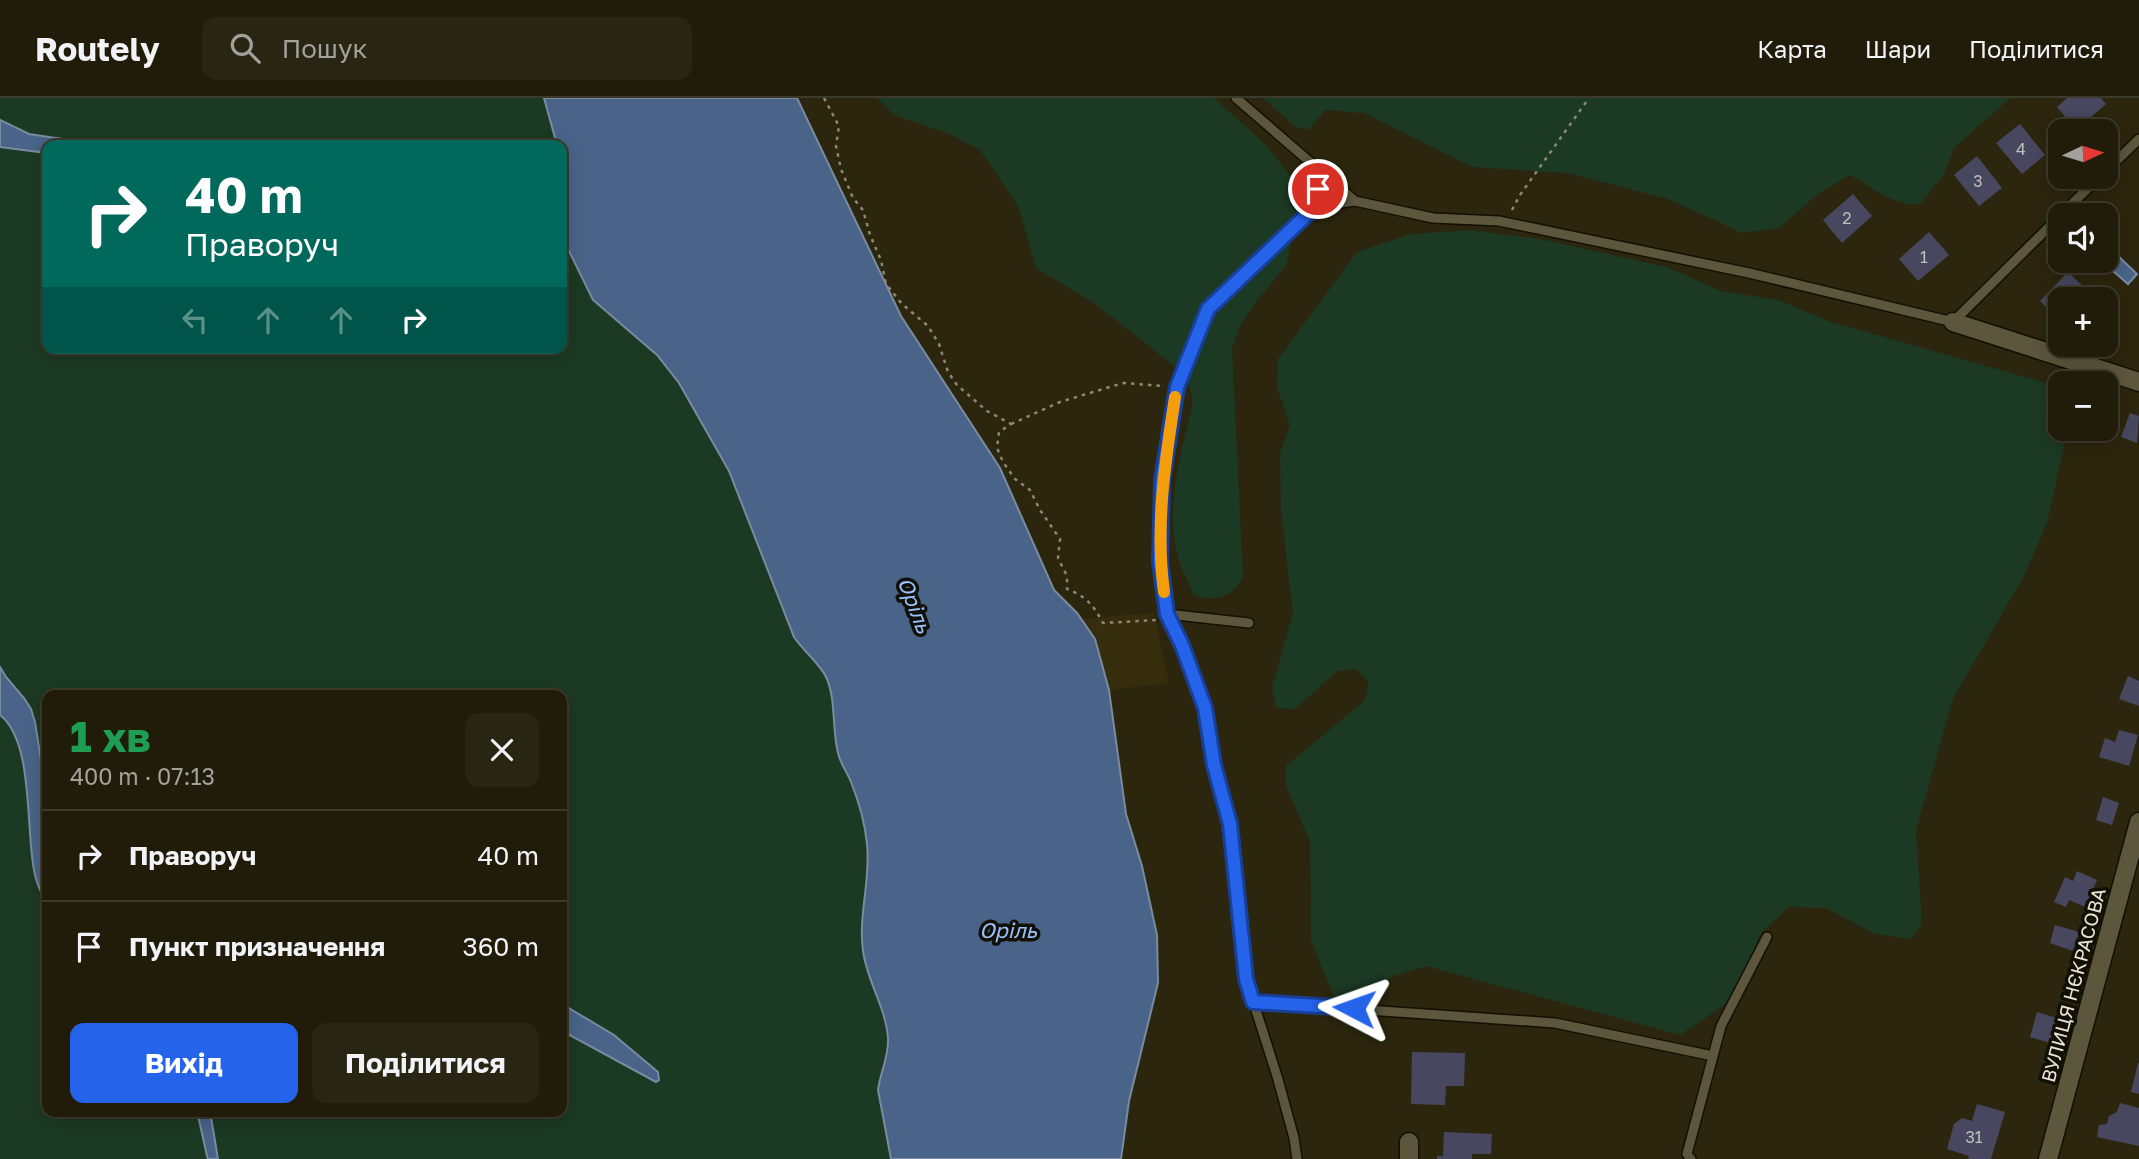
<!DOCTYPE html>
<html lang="uk">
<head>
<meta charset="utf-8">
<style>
  :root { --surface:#211c0a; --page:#292513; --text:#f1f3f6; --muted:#a2a19c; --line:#3e3a2b; --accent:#2563eb }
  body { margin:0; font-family:"Golos Text",sans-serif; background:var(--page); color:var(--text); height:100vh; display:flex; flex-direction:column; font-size:26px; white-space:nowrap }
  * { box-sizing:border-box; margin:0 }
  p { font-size:23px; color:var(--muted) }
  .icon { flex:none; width:38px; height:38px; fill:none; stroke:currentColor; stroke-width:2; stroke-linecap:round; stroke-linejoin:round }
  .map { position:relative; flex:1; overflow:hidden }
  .drawer { position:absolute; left:42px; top:592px; width:525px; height:427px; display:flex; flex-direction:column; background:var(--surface); border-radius:14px; box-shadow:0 4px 18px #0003,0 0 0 2px var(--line) }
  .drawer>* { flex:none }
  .top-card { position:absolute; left:42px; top:42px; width:525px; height:214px; border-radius:14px; box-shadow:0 4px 18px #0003,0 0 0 2px var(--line); background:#00695c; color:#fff; overflow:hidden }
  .needle { width:46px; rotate:86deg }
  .fabs { position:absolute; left:2048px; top:21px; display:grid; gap:14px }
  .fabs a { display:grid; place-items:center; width:70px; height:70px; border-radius:14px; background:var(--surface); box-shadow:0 4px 18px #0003,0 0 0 2px var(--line); font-size:35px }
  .pin { position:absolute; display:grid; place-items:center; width:60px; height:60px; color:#fff; margin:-30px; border:4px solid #fff; border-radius:50%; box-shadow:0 2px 7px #0007 }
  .me { position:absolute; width:77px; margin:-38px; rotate:274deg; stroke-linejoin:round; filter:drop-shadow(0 0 5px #0008) }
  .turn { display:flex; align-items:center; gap:24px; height:147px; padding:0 28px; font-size:32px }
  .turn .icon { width:91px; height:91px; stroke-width:2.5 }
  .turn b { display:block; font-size:49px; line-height:60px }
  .lanes { display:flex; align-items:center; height:66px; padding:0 28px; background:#0003; justify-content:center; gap:35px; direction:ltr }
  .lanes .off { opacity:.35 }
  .round { display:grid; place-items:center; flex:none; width:74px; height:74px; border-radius:14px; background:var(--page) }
  .headline { display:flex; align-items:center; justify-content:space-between; height:119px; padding:0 28px }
  h1 { font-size:42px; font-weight:700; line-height:52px; color:#1e9e55 }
  .cta { display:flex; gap:14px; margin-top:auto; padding:14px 28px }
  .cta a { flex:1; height:80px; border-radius:14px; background:var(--accent); color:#fff; font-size:28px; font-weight:700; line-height:80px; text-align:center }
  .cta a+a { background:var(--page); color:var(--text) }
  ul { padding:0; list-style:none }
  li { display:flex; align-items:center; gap:21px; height:91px; padding:0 28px; border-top:2px solid var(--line) }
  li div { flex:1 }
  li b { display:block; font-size:26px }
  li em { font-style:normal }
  header { display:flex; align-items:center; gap:42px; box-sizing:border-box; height:98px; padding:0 35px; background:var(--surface); border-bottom:2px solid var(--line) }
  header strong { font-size:33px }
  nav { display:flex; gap:38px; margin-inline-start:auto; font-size:24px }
  .search { width:490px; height:63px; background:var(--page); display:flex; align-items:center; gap:18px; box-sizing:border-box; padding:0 24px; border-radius:14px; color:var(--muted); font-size:26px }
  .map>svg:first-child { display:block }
  .green { fill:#1c3923; fill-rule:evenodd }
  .sand { fill:#352d0c }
  .water { fill:#496488; stroke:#798b9f; stroke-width:2 }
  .building { fill:#474860 }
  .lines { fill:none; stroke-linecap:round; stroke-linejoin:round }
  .lane-casing { stroke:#140f00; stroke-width:12 }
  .street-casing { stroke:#140f00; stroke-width:21 }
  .path { stroke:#8d8875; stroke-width:2.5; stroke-dasharray:3.5 5; stroke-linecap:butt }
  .lane { stroke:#5b563c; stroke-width:9 }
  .street { stroke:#5b563c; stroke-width:18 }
  .route-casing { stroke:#184099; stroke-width:18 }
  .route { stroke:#2563eb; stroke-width:12 }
  .slow { stroke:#f59e0b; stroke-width:12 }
  .labels { text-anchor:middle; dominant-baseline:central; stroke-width:7; stroke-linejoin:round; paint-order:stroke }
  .number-label { font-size:16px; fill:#c0beb8 }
  .street-label { font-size:19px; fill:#e8e5d6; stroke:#120f06 }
  .water-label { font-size:21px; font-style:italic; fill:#97c3fe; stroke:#120f06 }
</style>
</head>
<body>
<header>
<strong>Routely</strong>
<div class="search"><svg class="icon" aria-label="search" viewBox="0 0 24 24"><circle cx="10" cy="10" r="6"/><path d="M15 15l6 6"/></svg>Пошук</div>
<nav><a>Карта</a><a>Шари</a><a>Поділитися</a></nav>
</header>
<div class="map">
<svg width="2139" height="1061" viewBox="0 0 2139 1061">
  <rect width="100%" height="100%" fill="#2c260e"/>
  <path class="green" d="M0,0h797l104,218 99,152 54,122 23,23 18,26 14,51 17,124 16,52 15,69 1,48 -29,118 -8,58h-1121zM47,47h515v203h-515zM47,597h515v416h-515z
    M877,0h337l50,45 40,50 -18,72 -33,41 -13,20 -8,23 11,227c-9,21 -29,28 -50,18 -5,-13 -13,-27 -16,-41 -12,-50 5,-102 16,-152l-3,-13 -17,-23 -79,-62 -58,-35 -18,-62 -38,-56 -35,-18 -51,-17z
    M1263,0h747l-56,50 -11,28 -23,28c-26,3 -48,-17 -70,-29l-32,19 -39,34 -37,5 -74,-34 -101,-26 -95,-6 -108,-54 -39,-3 -16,20 -13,-3z
    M1469,132l71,9 127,28 54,24 57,9 53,22 229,65v42h8l-21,94 -22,51 -72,125 -37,131 6,95 -12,14 -35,-5 -49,-26 -37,-1 -28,26 -25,64 -56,38 -254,-69 -34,10 -25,25 -17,5 -16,-9 -23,-57 -1,-99 -24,-55v-20l78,-65 5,-19 -14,-13 -18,2 -42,38 -19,-1 -4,-20 21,-76 -12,-101 -1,-58 10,-28 -13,-37 1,-29 79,-107 54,-18z"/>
  <path class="sand" d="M1154,515l15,70 -60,7 -14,-51 -14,-20z"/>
  <path class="water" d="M544,0h253l104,218 99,152 54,122 23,23 18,26 14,51 17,124 16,52 15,69 1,48 -29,118 -8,58h-230l-13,-69c2,-18 11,-32 10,-52 -2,-30 -21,-57 -25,-87 -5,-36 8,-71 4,-107 -2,-21 -8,-42 -16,-62 -4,-10 -11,-19 -13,-29 -6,-24 -2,-52 -11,-74 -6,-15 -24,-28 -33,-42l-65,-166 -50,-88 -22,-28 -64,-55 -25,-51 -2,-69 -4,-16v-19h-5z
    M0,22l29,14 74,11h-56v8l-47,-6z
    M2115,155l22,21 -9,10 -23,-20z
    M0,569l6,10 18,21 7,11 4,13 12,76v107c-4,-9 -10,-20 -12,-30 -10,-40 0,-133 -35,-160z
    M562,906l52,31 44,37 1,8 -3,2 -94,-51z
    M197,1013h13l8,48h-10l-1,-3z"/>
  <path class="building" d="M2067,0h34l5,6 -30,26 -19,-23z
    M2020,26l25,31 -23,19 -26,-31z
    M1977,58l25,32 -23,18 -25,-31z
    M1853,96l19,22 -30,27 -19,-23z
    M1929,134l20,23 -31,26 -19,-22z
    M2068,174l19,18 -9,9h-18v21l-20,-19z
    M2130,315l9,3 -2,27 -16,-6z
    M2128,578l11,5v25l-20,-7z
    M2119,632l19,5 -9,31 -30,-9 6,-19 10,4z
    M2103,699l16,6 -7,22 -16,-5z
    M2077,773l20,9 -12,27 -16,-7 -3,7 -12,-5 11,-25 8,4z
    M2055,827l24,7 -6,19 -23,-8z
    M2037,914l30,9 -7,25 -30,-9z
    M1412,954l53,1 -1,33h-18l-1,19 -34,-1z
    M2138,965h1v31l-8,-2z
    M2120,1005l19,5v38l-42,-9 2,-12 8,-1 2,-8 8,-4z
    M1977,1006l28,8 -14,47h-23l1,-3 -22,-7 7,-25 8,-6 10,3z
    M1444,1034l48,2 -1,20h-19v5h-35v-3h6z"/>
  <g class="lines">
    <g class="lane-casing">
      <path id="lane" d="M1236,0l119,103 78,17 66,3 250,52 204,49 107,-106
        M2105,74l34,-33
        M1315,109l40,-6
        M2060,117l40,-38
        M1167,516l82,9
        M1253,904l302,21 158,33
        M1297,1061l-3,-21 -17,-62 -31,-97 -16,-155 -16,-59 -9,-57 -23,-63 -15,-31 -7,-52 2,-83 15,-92 31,-78 107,-102 6,-35
        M1691,1061l-4,-5 34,-128 46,-89"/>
    </g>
    <g class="street-casing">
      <path id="street" d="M1953,224l186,60
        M1409,1061v-17
        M2048,1061l91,-337"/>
    </g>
    <path class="path" d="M824,0l15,28 -3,20 5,23 12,29 10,12 7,25 11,25 5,24 16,20 26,22 11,18 9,28 9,13 30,26 24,13 -12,8 -2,16 6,14 12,17 15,11 10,20 20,29 -2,19 9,18v13c19,7 27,17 36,34l53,-3
      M1512,112l8,-15 69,-97
      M1011,326l49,-22 63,-19 40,3"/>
    <use href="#lane" class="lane"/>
    <use href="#street" class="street"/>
  </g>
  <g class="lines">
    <g class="route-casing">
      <path id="route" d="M1318,91l-3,18 -107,102 -31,78 -15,93 -2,82 7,52 15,31 23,63 9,57 16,59 16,155 7,23 101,6"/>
    </g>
    <use href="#route" class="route"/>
    <path class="slow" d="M1164,494c-9,-66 1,-130 11,-195"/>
  </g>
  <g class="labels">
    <g class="number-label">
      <text x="2021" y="51">4</text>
      <text x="1978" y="83">3</text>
      <text x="1847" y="120">2</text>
      <text x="1924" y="159">1</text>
      <text x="1974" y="1039">31</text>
    </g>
    <g class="street-label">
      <text transform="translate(2073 887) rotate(-75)">ВУЛИЦЯ НЄКРАСОВА</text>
    </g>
    <g class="water-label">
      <text transform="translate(915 507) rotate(69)">Оріль</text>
      <text x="1008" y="832">Орiль</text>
    </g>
  </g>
</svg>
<div class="fabs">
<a><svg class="needle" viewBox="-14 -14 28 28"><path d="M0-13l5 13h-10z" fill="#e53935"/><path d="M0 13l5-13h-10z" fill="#a2a19c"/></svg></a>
<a><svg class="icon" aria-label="sound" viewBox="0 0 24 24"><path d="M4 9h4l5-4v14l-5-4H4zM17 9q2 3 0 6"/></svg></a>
<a>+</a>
<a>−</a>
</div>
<div class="pin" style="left:1318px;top:91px;background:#d93025"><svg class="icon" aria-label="arrive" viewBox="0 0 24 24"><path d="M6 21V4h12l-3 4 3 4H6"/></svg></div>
<svg class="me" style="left:1354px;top:910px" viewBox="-20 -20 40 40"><path d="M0-17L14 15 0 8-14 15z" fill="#2563eb" stroke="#fff" stroke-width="4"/></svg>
<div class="top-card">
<div class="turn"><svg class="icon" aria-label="right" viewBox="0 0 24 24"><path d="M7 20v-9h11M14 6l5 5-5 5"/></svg><div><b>40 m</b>Праворуч</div></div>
<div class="lanes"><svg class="icon off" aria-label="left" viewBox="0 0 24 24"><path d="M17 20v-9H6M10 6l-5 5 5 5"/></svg><svg class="icon off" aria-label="ahead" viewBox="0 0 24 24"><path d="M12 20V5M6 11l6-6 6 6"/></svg><svg class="icon off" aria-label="ahead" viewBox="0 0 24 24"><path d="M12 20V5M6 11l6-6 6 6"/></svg><svg class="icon" aria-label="right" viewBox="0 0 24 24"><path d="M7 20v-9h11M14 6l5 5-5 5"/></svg></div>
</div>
<section class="drawer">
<div class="headline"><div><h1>1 хв</h1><p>400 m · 07:13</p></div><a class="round"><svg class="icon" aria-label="close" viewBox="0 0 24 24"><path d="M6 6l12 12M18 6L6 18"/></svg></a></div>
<ul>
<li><svg class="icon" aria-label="right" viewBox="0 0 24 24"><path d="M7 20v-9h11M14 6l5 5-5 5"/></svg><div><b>Праворуч</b></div><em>40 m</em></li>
<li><svg class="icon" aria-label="arrive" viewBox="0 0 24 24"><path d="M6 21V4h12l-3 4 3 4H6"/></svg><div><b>Пункт призначення</b></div><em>360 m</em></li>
</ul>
<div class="cta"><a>Вихід</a><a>Поділитися</a></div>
</section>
</div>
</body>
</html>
